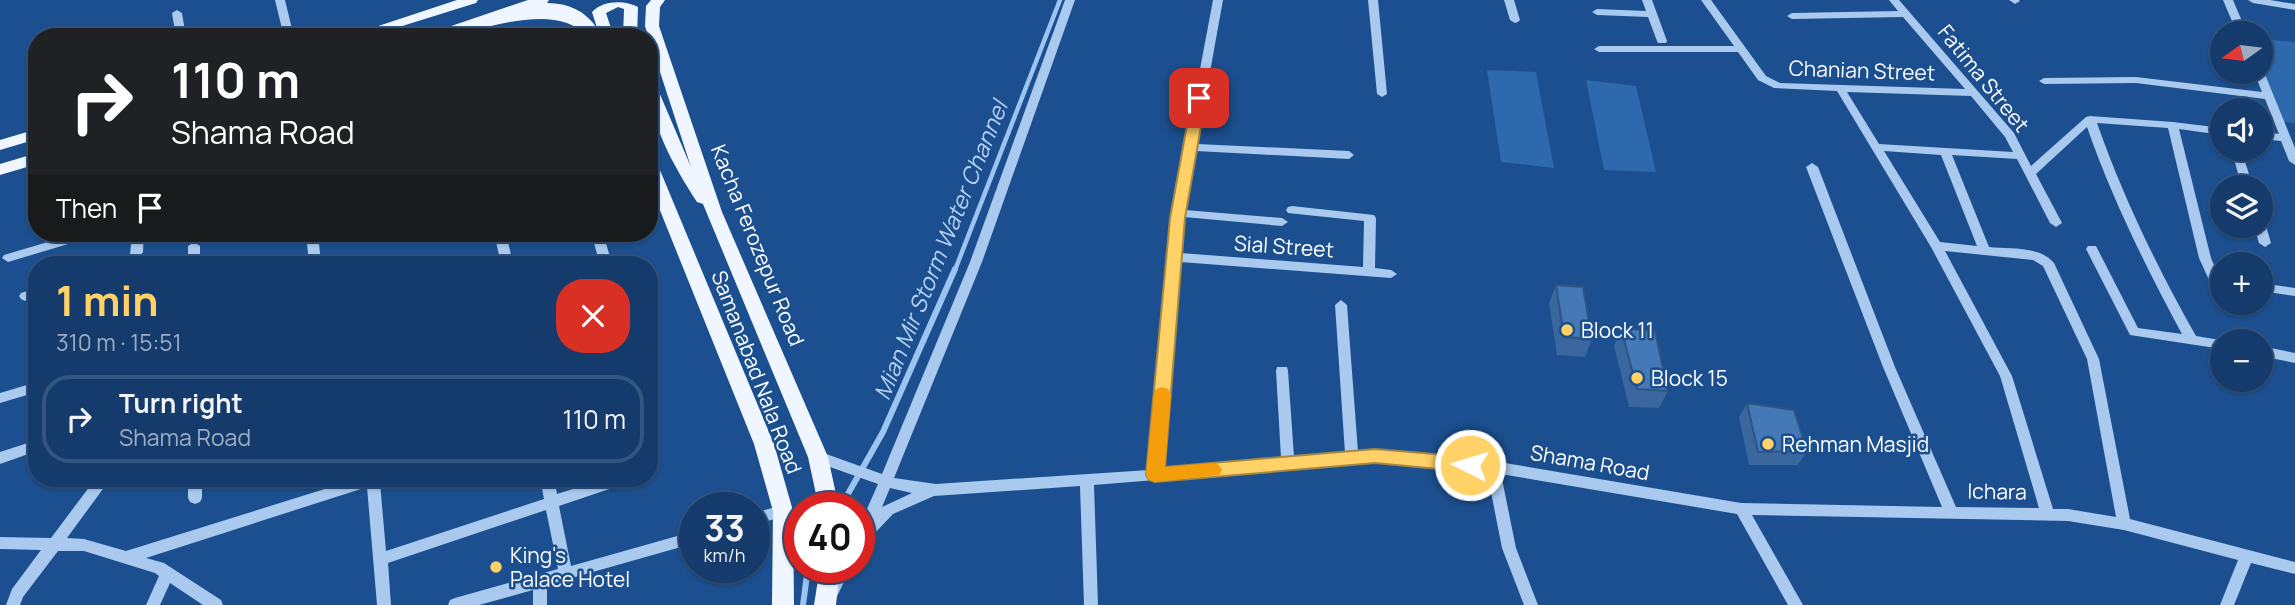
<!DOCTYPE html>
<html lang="en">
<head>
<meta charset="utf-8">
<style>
  :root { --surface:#143b6b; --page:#214673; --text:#f1f3f6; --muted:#9dadc1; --line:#33557e; --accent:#ffd166 }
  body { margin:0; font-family:Manrope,sans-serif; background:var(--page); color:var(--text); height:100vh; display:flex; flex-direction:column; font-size:26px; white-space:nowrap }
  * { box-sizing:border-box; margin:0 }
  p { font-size:23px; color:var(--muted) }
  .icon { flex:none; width:38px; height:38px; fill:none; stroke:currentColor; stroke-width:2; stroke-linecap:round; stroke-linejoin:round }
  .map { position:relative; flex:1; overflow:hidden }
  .drawer { position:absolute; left:28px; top:256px; width:630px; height:231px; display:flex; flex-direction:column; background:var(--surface); border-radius:28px; box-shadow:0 2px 5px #0004,0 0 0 2px var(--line) }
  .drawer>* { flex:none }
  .hud { position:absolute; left:28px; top:28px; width:630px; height:214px; border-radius:28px; box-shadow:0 2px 5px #0004,0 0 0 2px var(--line); background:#202124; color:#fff; overflow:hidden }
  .needle { width:46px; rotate:256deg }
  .controls { position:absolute; left:2210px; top:21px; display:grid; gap:14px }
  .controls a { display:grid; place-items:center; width:63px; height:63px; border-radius:50%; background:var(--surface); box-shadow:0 2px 5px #0004,0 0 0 2px var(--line); font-size:35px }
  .speed { position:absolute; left:679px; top:492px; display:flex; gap:14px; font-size:35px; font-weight:700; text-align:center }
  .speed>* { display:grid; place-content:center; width:91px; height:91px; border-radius:50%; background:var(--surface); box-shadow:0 2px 5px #0004,0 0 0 2px var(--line); line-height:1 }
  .speed small { font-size:18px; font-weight:400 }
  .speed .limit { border:10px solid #d22; background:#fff; color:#111 }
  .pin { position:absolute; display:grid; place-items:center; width:60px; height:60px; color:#fff; margin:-30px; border-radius:14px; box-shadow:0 4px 10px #0006 }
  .me { position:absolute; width:77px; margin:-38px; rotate:275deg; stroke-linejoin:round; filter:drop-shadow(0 0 5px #0008) }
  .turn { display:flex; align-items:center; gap:24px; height:147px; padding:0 28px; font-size:32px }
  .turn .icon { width:91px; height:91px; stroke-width:2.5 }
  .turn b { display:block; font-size:49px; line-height:60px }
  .then { display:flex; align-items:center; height:66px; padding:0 28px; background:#0003; gap:14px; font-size:26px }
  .round { display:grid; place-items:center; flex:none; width:74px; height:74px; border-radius:28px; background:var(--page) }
  .summary { display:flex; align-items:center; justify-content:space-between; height:119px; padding:0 28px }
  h1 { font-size:42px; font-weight:700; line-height:52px; color:var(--accent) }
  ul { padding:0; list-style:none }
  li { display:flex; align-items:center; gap:21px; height:88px; margin:0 14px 10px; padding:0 14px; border:4px solid var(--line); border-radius:28px }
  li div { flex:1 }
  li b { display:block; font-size:26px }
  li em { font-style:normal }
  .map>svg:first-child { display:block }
  .green { fill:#2e69ad }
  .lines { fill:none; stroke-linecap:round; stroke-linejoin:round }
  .stream-far1 { stroke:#9cc4f0; stroke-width:4.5 }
  .stream { stroke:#9cc4f0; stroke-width:6 }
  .minor { fill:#a9c9ee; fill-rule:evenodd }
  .major { fill:#f0f6ff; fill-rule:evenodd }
  .wall { fill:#3a679d }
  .building { fill:#4478b7; stroke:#305480; stroke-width:2 }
  .route { fill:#ffd166; stroke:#a68842; stroke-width:2 }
  .slow { fill:#f59e0b }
  .poi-dot { fill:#ffd166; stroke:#1b4f8f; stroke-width:2.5 }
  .labels { text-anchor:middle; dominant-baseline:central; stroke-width:5; stroke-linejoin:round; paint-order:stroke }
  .street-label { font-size:21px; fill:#fff; stroke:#1b4f8f }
  .poi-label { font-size:21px; fill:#fff; stroke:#1b4f8f; text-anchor:start }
  .water-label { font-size:23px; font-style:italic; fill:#b5d3f5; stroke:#1b4f8f }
</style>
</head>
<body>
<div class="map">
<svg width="2295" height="605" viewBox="0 0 2295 605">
  <rect width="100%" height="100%" fill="#1b4f8f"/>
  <path class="green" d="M2261,39l34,3v81l-16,-2 -21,-49h3z
    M1487,70l49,2 18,96 -53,-6z
    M1586,80l50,6 20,86 -52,-2z"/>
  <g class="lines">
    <path class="stream-far1" d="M955,270l105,-270"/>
    <path class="stream" d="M840,508l43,-76 72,-163
      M803,605l5,-38"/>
    <path class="minor" d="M275,0h10l9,37h-10z
      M1065,0h10l-93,262 -88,216 42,6 213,-14 23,-252 41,-218h10l-26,144 152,7 5,4 -5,4 -153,-8 -11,59 97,8 6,4 -6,4 -98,-9 -3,36 182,14 1,-46 -76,-8 -2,-3 2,-3 4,-1 82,9 2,3 -1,50 16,2 6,4 -6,4 -211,-16 -18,207 119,-11 -5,-87 1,-4h10l1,4 6,86 51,-4 -10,-148 6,-5 6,5 11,147 17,-2 118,11 248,42 201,4 -59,-140 -77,-200 6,-4 6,4 77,200 61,140 83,1 -39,-132 -69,-129 -94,-156 -63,-3 -16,-8 -20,-28h-139l-5,-3 5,-3h135l-33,-46h10l55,76 14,7 185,6 -62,-72 -111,2 -5,-3 5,-3 106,-2 -9,-11h10l115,133 17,33 55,-49 4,-1 83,6 49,6v7l-43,-6 32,129 7,16 4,2v9l-13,-5 -10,-22 -31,-130 -71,-5c26,74 60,144 99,213l30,5h-4v8l-92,-14 -44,-86 2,-3h8l42,82 44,6c-36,-67 -70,-135 -95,-207l-51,47 26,49 -6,4 -6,-4 -33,-64 -65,-4 37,92c20,2 51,-1 65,16l45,96 31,160 165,43v12l-44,-11 -17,42h-14l18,-45 -114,-30 -56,-9 -316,-6 51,90h-15l-51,-91 -236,-40 15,74 22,57h-14l-22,-57 -15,-76 -112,-10 -281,23 4,120h-14l-4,-119 -146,10 -41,18 -19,20 -4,2 -3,6 -8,1v-16l19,-43 -65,-23 -2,-4 2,-4 5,-2 64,23 88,-212zM1847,92l124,4 34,41 8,15 -134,-8zM1884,151l57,4 36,91 -37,-4zM1945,251l88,9 10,6 44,93 29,158 -48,-8h-15l-41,-133zM890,488l22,5 -30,14z
      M1368,0h10l9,94 -5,3 -5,-3z
      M1504,0h10l6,20 -2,2 -3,1 -5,-3z
      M1642,0h10l15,41 -1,2h-8l-1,-2 -9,-24 -51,-2 -5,-3 5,-3 49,2z
      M2009,0h10l1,1 -5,3z
      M2223,0h10l14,33h-10z
      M2248,0h22l25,4v6l-42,-7z
      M177,10l5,3 4,24h-10l-4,-24z
      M2261,69l3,3 31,76v17l-6,-4 -8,-20 -20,-2v-8l18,3 -14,-35 -129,-16 -92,1 -5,-3 5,-3 92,-1 126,15 -8,-20h7z
      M2231,149h10l12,38h-11z
      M2261,222l5,4 5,17 -6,4 -6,-4 -5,-17h7z
      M78,233h19l-2,3 -87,26 -6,-4 2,-3z
      M132,233h12l-1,19 -8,12h-16l11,-9z
      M306,233h12l3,31h-12z
      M494,233h12l7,31h-12z
      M591,233h12l9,31h-12z
      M194,242l6,4v18h-12v-18z
      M2261,283l34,5v8l-34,-5z
      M37,288v9l-12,4 -4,-2 -2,-3 2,-3z
      M2261,346l34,7v10l-34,-7z
      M37,382v10l-37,11v-10z
      M37,440v11l-37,13v-12z
      M96,478h15l-44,60 17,1 42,12 234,-73h24l-4,5 6,68 158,-52 -4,-21h14l3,16 51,-16h24l-2,4 -71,24 12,60 124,-35v12l-148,42v20h-14v-15l-54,15h-31l2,-5 5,-2 103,-29 -12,-59 -158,53 3,42h-14l-10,-118 -221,71 18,5 57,37 2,5h-20l-33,-22 -10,22h-14l13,-29 -4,-3 -71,-22h-26l-35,46 -3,8h-14l6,-16 29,-39 -41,-1v-12l51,1z
      M188,478h14v20l-2,4 -5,2 -5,-2 -2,-4z
      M783,505l5,2 2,4 -2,4 -34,10v-12z
      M837,567h14l-18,38h-14z"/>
    <path class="major" d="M457,0h21l-2,3 -109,34h-22z
      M528,0h21l-2,3c22,0 38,8 50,25l-5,-16c11,-12 33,-12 46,-5l-1,30h-14l1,-28 -6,-2 -12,6 8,24h-26c-32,-37 -102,-7 -147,0 -7,1 -15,0 -22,0z
      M651,0h14l-5,7 -1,19 63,186 106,245 11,51h-20l-11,-51 -105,-253 -6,-2c-23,-36 -48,-78 -48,-122l7,5 35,82 -46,-141 1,-20z
      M37,129v10l-37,11v-10z
      M37,153v11l-37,11v-11z
      M649,158l8,5 117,281 19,67 1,94h-22l1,-94 -19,-67 -105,-261z
      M820,567h20l-4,38h-22z"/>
  </g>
  <path class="wall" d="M1556,285l36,54 -7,18 -28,-2 -8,-52z
    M1621,328l47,63 -9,17 -30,-1 -15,-61z
    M1747,403l60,48 -9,14h-49l-10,-48z"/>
  <path class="building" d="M1556,285l27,2 9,52 -28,-2z
    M1621,328l34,3 13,60 -31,-2z
    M1747,403l47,7 13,41 -49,1z"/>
  <path class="route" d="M1199,94l7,4 -21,120 -20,249 210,-18 95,8 6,2 3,6 -3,5 -6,2 -95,-9 -220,19 -6,-2 -3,-5 24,-257 22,-120z"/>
  <path class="slow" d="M1162,387l6,2 3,5 -6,73 48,-4 6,2 3,5 -3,5 -64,7 -6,-2 -3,-5 8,-81 2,-5z"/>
  <g class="poi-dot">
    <circle cx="1567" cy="330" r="7"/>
    <circle cx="1637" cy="378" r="7"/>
    <circle cx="1768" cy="444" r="7"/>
    <circle cx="496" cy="567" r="7"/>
  </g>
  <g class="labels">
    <g class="street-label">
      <text transform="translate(1862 70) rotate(2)">Chanian Street</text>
      <text transform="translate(1984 78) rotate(51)">Fatima Street</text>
      <text transform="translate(758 245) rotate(68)">Kacha Ferozepur Road</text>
      <text transform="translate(1284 246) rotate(4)">Sial Street</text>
      <text transform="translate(757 372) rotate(69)">Samanabad Nala Road</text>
      <text transform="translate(1590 462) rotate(10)">Shama Road</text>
      <text transform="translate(1997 491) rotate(1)">Ichara</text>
    </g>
    <g class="poi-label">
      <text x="1581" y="330">Block 11</text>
      <text x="1651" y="378">Block 15</text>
      <text x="1782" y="444">Rehman Masjid</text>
      <text x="510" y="555">King's<tspan x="510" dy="24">Palace Hotel</tspan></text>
    </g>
    <g class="water-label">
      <text transform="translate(940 250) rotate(-68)">Mian Mir Storm Water Channel</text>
    </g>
  </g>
</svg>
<div class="controls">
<a><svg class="needle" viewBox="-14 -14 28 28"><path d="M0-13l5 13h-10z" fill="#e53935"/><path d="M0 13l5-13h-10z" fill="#9dadc1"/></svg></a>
<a><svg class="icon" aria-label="sound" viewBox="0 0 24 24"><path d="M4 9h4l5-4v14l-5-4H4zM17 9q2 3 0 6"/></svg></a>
<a><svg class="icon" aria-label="layers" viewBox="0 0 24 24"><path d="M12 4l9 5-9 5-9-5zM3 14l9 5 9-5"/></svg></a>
<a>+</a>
<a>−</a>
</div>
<div class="speed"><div>33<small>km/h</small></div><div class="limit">40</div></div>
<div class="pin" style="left:1199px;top:98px;background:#d93025"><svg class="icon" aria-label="arrive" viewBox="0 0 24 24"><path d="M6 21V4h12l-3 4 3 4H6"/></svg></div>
<svg class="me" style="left:1470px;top:465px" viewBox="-20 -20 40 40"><circle r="17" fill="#ffd166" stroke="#fff" stroke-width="3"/><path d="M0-11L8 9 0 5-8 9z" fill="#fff"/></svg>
<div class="hud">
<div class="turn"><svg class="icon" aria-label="right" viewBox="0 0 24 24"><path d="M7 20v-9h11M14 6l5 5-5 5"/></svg><div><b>110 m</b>Shama Road</div></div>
<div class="then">Then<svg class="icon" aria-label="arrive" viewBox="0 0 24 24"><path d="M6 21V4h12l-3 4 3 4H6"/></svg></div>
</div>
<section class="drawer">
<div class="summary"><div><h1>1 min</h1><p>310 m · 15:51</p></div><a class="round" style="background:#d93025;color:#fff"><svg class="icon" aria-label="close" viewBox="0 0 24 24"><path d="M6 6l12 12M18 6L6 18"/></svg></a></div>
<ul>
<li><svg class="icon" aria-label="right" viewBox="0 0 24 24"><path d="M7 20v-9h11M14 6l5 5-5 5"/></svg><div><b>Turn right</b><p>Shama Road</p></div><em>110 m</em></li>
</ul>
</section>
</div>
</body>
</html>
